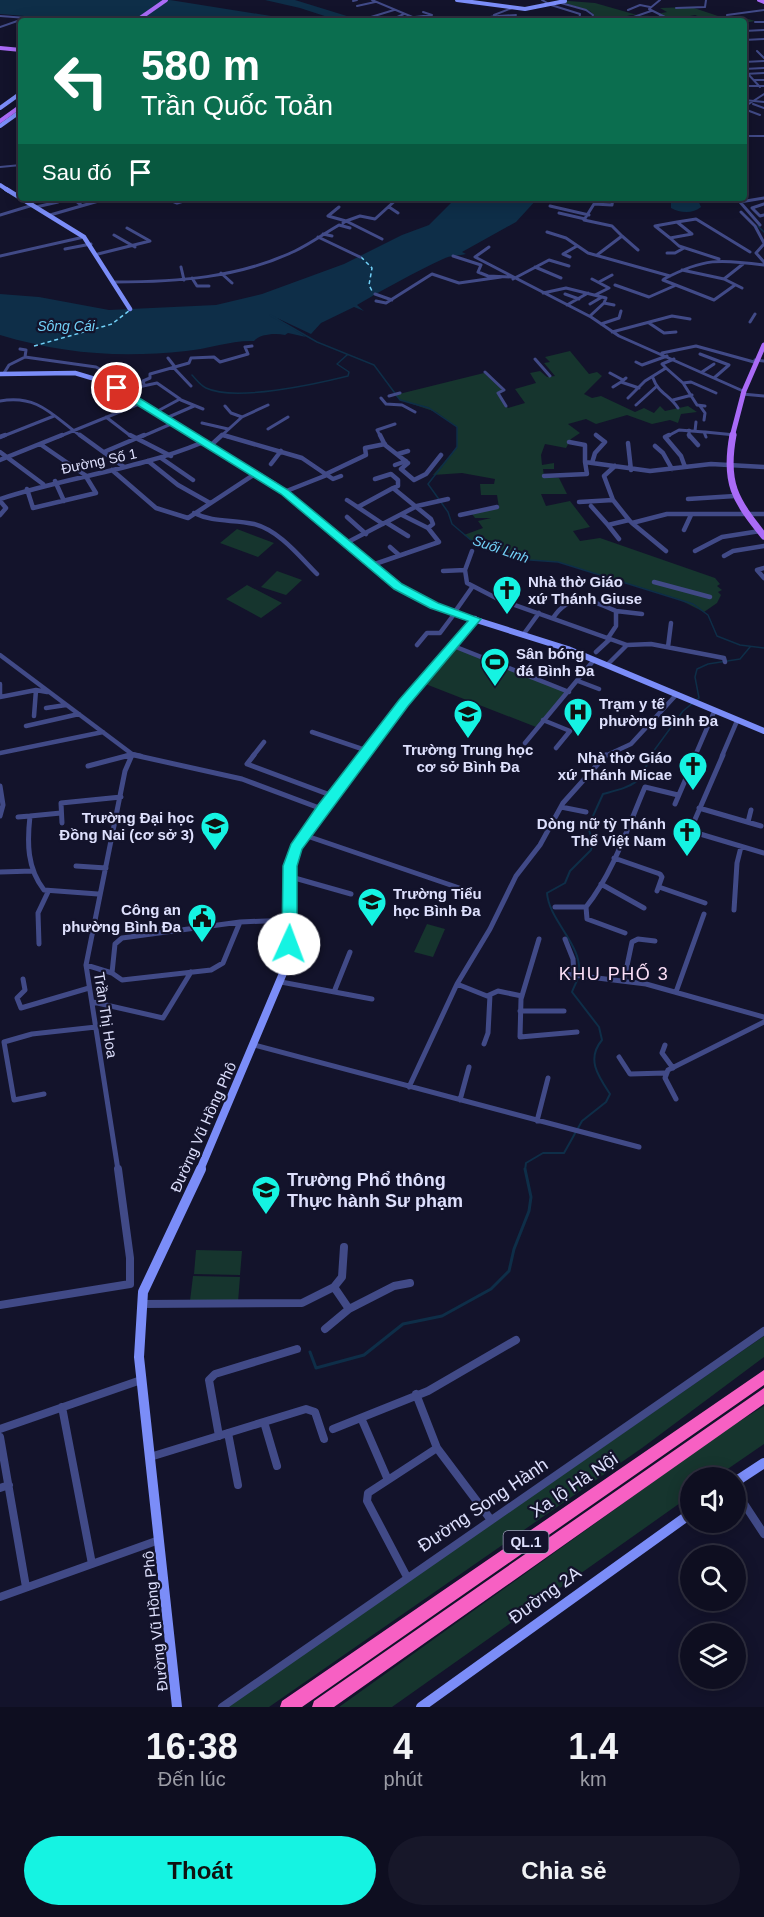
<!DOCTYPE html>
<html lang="vi">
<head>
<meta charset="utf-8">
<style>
  :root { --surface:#0e0e20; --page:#171729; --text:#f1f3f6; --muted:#9b9ca5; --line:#2e2e3e; --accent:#15f3e2 }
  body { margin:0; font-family:Arial,sans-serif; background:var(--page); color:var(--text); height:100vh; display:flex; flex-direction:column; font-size:22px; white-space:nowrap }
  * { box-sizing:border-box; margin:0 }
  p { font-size:20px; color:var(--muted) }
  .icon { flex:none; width:33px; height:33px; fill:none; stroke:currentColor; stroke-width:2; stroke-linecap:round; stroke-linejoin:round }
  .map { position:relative; height:1707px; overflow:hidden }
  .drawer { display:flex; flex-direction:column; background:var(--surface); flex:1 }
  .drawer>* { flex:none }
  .guide { position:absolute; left:18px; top:18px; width:729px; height:183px; border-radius:6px; box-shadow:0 3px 15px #0003,0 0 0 2px var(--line); background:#0b6e4f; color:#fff; overflow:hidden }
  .buttons { position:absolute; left:680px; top:1467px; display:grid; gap:12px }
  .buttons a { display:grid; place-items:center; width:66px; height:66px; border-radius:50%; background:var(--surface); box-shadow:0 3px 15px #0003,0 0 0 2px var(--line); font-size:30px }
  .pin { position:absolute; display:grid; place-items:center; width:51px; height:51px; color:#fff; margin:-26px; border:3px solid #fff; border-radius:50%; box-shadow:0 2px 6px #0007 }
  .me { position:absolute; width:66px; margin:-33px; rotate:2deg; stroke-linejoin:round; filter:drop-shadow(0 0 4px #0008) }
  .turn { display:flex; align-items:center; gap:21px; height:126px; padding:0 24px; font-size:27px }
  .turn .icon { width:78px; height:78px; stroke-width:2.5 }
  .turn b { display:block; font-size:42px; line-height:51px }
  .then { display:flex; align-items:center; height:57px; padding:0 24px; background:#0003; gap:12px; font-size:22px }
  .eta { display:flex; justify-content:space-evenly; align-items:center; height:102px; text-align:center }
  .eta b { font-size:36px; font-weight:800; line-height:42px }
  .cta { display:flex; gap:12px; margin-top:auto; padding:12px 24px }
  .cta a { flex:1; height:69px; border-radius:36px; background:var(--accent); color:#111; font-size:24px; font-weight:800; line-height:69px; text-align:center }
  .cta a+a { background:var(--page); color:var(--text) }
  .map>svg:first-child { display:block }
  .green { fill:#16352e }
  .water { fill:#0e2e48 }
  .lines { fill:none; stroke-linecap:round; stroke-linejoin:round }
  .stream-far2 { stroke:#0e2e48; stroke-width:1.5 }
  .stream-far1 { stroke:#0e2e48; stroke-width:2 }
  .stream { stroke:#0e2e48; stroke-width:3 }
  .ferry { stroke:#72d1f8; stroke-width:1.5; stroke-dasharray:4 3; stroke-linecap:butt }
  .street-far4 { stroke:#414a87; stroke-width:2 }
  .street-far3 { stroke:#414a87; stroke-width:3 }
  .street-far2 { stroke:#414a87; stroke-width:4.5 }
  .street-far1 { stroke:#414a87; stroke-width:5 }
  .street { stroke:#414a87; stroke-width:8 }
  .secondary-far4 { stroke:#7b8df8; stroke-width:4 }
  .secondary-far3 { stroke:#7b8df8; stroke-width:4.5 }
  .secondary-far2 { stroke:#7b8df8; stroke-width:6 }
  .secondary-far1 { stroke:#7b8df8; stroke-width:8 }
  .secondary { stroke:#7b8df8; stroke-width:10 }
  .primary-far2 { stroke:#aa6bf7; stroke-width:4 }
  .primary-far1 { stroke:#aa6bf7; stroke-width:5 }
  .primary { stroke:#aa6bf7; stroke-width:7 }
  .highway { fill:#f760c3; fill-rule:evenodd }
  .route { fill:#15f3e2; stroke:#0e9e93; stroke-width:1.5 }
  .labels { text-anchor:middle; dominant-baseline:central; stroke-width:4.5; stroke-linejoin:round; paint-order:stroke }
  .far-water-label { font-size:14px; font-style:italic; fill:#72d1f8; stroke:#13132b }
  .far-street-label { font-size:14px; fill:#dee0fd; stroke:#13132b }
  .shield { fill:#13132b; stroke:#a1a2be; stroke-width:1.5 }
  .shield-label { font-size:14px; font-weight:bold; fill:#dee0fd }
  .poi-label { font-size:15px; font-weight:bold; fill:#dee0fd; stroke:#13132b; text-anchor:start }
  .street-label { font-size:15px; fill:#dee0fd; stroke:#13132b }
  .quarter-label { font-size:18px; letter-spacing:1.5px; fill:#fde0f8; stroke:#13132b }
  .near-poi-label { font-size:18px; font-weight:bold; fill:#dee0fd; stroke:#13132b; text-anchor:start }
  .near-street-label { font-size:18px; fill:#dee0fd; stroke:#13132b }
</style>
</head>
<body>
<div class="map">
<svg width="764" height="1707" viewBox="0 0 764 1707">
  <rect width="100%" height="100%" fill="#13132b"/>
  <path class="green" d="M556,0l39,3 42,12h-10c8,3 18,-1 27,2l-15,-1 9,3v2h-56l2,-6 -4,-4z
    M691,7l30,10 17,-1 17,5 -11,2v-2h-34l-15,-6 -10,2v4h-11l-17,-7 10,-2 -7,-4z
    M570,351l19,23 8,-2 5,4 -18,18 8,4 9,-2 34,16 9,-4 10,5 6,-7 5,5 23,-5 9,6 -16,2 -3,9 -8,-3 -18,4 -25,-9 -31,9 -10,-5 -18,5 12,9 -9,6 -5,9 -21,-4 -4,11 1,10 12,-2v6h-11l1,8 15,1 8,16h-26l5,12 24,-5 20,26 -17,4 7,10 20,-3 115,40 5,6 -3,2 5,4 -4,2 3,3 -4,8 -13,9 -26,-13 -120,-37 -28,-2 -58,-19 -8,-6 19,-7 -5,-7 13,-3h-16l-3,-4 27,-6 -2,-13h-16l-1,-11h14l1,-5 -33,-6 -29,2 24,-28v-20l-21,-15 -36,-12 -5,-5 89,-22 18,17 -5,4 11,14 17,-5 -10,-14 21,-6 -6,-10 10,-2 7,6 8,-1 -11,-13 6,-1 -5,-5z
    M237,529l37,14 -16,14 -38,-14z
    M277,571l25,9 -16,15 -25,-8z
    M247,585l35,18 -21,15 -35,-19z
    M453,647l113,45 -30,35 -113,-44z
    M427,924l18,5 -12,28 -19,-5z
    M196,1250l46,1 -2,24 -46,-1z
    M193,1276l47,1 -2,25 -48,-1z
    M764,1336v21l-122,91 -373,259h-44z
    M764,1406v38l-48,33 -26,1v18l-298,211h-53l388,-278z"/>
  <path class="water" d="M0,0h170l132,21h-217l-85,-7z
    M265,0h30l68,21h-23l-40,-13z
    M456,198h82l-22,24 -54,30 4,2c-8,2 -15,1 -23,5 -30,14 -57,29 -86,46l7,6 -10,-4 -33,16 -10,11 -34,-16 29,19 -18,-4 -3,2c-10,-2 -25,-1 -31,6 -22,-1 -46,8 -68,10 -66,7 -122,3 -186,-16v-41l39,3 70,13 107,-5 46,-11 82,-30 58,-29 27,-10z
    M671,198h26l4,9c-8,7 -21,6 -30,1z"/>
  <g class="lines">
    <path class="stream-far2" d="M758,226l6,6
      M270,315l47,27 57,23 26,35 29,8 28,19v20l-29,37 20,28 4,12 20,17 58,19 28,2 135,42 15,11 9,21 23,9 24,3
      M192,375c4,4 8,10 14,13 29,14 110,-4 142,-12l1,-4 -12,-8 10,-9
      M650,756l33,-45 16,-13 -4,-21 2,-8 11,-5 32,-5 10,-12"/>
    <path class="stream-far1" d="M525,1170l1,-7 17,-10h21l18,-32 24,-19 4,-8c-12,-18 -24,-35 -8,-54l-3,-13 -27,-35c2,-6 6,-12 7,-18 4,-29 -30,-53 -32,-81l18,-10 5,-12 21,-21 2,-7 -5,-16 15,-33c29,-8 39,-9 47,-39"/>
    <path class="stream" d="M310,1352l6,16 48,-13 39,-31 39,-8 49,-27 18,-18 5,-22 15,-38 2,-14 -6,-28"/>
    <path class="ferry" d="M361,257l11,11 -3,17 4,8
      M34,346l78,-22 18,-14"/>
    <path class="street-far4" d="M372,0l50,21
      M542,0l7,4
      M660,0l-11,9 24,12
      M353,1l4,-1
      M561,3l25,7 7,5 -2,6
      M551,5l29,9 -1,7
      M357,6l18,-4
      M676,8l29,-1 1,-7
      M628,10l12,-5 10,2
      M494,15l18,-7
      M727,15l37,-5
      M0,16l67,5
      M498,16l18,-1
      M371,17l23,-7
      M415,17l17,-2 -9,-3
      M594,17l17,4
      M395,21v-3l9,-4
      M467,21l29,-5 12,5
      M622,21l29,-10
      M649,21l12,-5
      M755,22h9
      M0,27l26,-9
      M744,31l20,-1
      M744,40l20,-1
      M757,51l7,7
      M744,62l20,-1
      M744,69l20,-1
      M744,74l20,-1
      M748,74l12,13
      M754,80h10
      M744,86h20
      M744,100l20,2
      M753,104l11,4
      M744,107l20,-13
      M744,109l16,6
      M744,136h20
      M0,167l21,-2"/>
    <path class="street-far3" d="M80,198l-5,2 6,5
      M165,198l12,5 17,-5
      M28,202l8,-4
      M764,204l-12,4 8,8 4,-1
      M550,206l39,9
      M36,207l22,-5
      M339,207l-11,9 18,5 -3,2
      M389,207l9,6
      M741,212l14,14 9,17
      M559,213l26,6
      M0,215l33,-10
      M50,215l59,-17
      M760,225l-20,-23 24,-4
      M547,232l19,6 22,15 82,23
      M323,234l9,2
      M114,235l21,12
      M622,236l16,14
      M318,237l42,20
      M670,238l-15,-12 22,-4
      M382,239l-36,-18 14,-5 15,3 23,-21
      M764,244l-8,9 8,9
      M489,247l-14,10 116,60 28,19 124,55
      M65,249l26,-5
      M667,253h8l9,-5
      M98,254l52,-13 -23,-13
      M597,255l25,-19 -10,-10 -28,-6 10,-16 18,1 1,-7
      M0,256l84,-19
      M453,256l28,9 -3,7 10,4 24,1
      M570,257l-7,-3 14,-8
      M719,259l-40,-13 -9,-8 22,-4 -15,-12 19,-3 54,33
      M181,267l3,13
      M535,267l26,11
      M682,270l42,9
      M221,273l11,10
      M192,278l5,8h12
      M513,279l36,-19 20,6
      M592,279l17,9 -14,7
      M664,279c40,-21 56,-20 100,-14
      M663,280l51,20 21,-15
      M115,282c62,0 123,-4 180,-31 15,-7 30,-18 44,-26l11,3
      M599,282l13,-7
      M615,285l34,12 25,-11
      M742,288l-18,-9 19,-15
      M543,293l23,-5 40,10 -2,5
      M375,294l17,6
      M565,294l14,5
      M376,301l10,2 46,-29 27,9 42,-6
      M590,304l12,-7
      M567,305l21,-12
      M590,316l14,-13 10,2
      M750,322l5,-8
      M649,323l15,10 12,-1
      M601,324l18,-6 2,-7
      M612,332l60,-16 18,3
      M662,353l34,-7 58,16
      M700,354l29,11 -15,13
      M25,357l71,10 33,18 -4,9
      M168,358l7,9
      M535,359l15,17
      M755,360l9,1
      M636,362l6,3 25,-9
      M173,367l18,19
      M666,368l17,15 14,22 8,1
      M485,372l19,18 -6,3 8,13
      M702,372l12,-8
      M4,373l5,-8 16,-8 1,-7 -6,-1
      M610,373l13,7
      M626,378l-5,4 18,6
      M653,378c5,15 17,17 25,30
      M683,383l8,-1 25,11
      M144,384l-1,-3 7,-3v-4l39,-11 2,-5 23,-1 6,5 28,-8 -3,-7 7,-1
      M613,387l8,-5
      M129,389l28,-6 23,16 -26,14
      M742,394l22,2
      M389,396l11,-3
      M381,398l5,6 16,1 13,7
      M628,398l17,-17 21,-13 -4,-4 12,-5
      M181,400l22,9
      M673,400l19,-5
      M0,401c38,-7 53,15 82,36
      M636,405l21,-19
      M225,406l6,7 11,4
      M700,406l5,7 -1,7
      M106,417l26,20
      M164,419l30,-13
      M202,423l26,6
      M268,429l20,-12
      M689,430v7
      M695,431l1,-9
      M705,432l30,3
      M222,435l6,2
      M596,435l2,2
      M1,437l53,-21
      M58,437l81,-33
      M141,437l30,-13
      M220,437l22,-20 26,-12
      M381,437l-4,-7 18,-6
      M666,437l13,-7 25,2 2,5"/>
    <path class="street-far2" d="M80,435l44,32
      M130,435l41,21
      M223,435l79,23 25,17 -43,17
      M380,435l5,10 23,18 -7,6 13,11 12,-6 15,-19
      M669,435l-4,2 16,19 4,11
      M689,435l9,10
      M0,437l5,-2
      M569,442l16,3v17l65,9 61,-7 53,3
      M628,443l3,27
      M655,446l8,7 9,16
      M209,447l13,-12
      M0,452l43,32
      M104,452l40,-17
      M398,454l10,-3
      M161,458l32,22
      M0,460l62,-25
      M148,461l30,24 32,18
      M592,463l3,-10 10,-11 -9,-7
      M271,464l10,-13
      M395,465l11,-4
      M615,466l-11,10 9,24 16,20
      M112,470l44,38 32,10 67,-44
      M326,474l40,-19 -1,-7 20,-4
      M327,475l6,4 8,-3
      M544,476l43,-2 -2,-12
      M375,479l16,-5 7,6v6l-5,2
      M55,481l9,20
      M27,489l6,19 63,-15 -11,-18 -45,-31
      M0,499c66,-22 136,-29 201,-56
      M688,499l47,-3
      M347,500l36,24
      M0,501l6,7 -6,7
      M579,502l34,-2
      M591,506l17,19
      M358,507l35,-19 38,31 2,5 -5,4
      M194,513c20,10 39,6 60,11 26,7 45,32 63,50
      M460,515l37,-8
      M347,517l19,17
      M387,523l21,13
      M632,523l34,28
      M684,530l7,-15
      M619,539l-11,-14 21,-5 3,3 35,-9h97
      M348,542l69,-36 31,-7
      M390,547l9,8
      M472,551l-7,19 2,13 31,16 129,46 -20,20
      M695,551l27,-14 38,-6
      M724,556l9,-5 31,-5
      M372,565l67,-23 -11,-14 -26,-13
      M764,568l-7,2 7,8
      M443,571l22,-1
      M654,582l56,15
      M616,611l26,3
      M454,613l19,-27
      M553,618c18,-27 37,-18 63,-7v15l-8,12
      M523,635l16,-22
      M417,645l10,-12h13l15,-20
      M451,645l118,47
      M627,645l24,-1 73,14 1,4
      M668,647l3,-24
      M596,652l14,-13
      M0,655l132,99 9,2
      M578,681l21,8
      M0,684v12
      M0,697l36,-7 11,2
      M46,708l20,-3
      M34,716l2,-26
      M543,720l27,11 -14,17
      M26,726l53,-12
      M312,732l56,19
      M525,743l69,-83
      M0,753l103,-21
      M126,756l4,-1
      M253,756l11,-14
      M605,756l26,-12 45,-49
      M695,756l19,-44
      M722,756l15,-35"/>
    <path class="street-far1" d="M134,755l108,24 80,30
      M254,755l-7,9 86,32
      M723,755l-33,76 74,22
      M88,766l42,-11
      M0,786l3,19 -3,11
      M675,804l21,-49
      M561,807l25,5
      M699,808l62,18
      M30,816l31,-3
      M18,817l12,-1c-3,27 -3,52 14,74l54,4
      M748,822l3,-12
      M62,823l-1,-20 60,-6
      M304,835l170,58
      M614,858l46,16 2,3 -5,14
      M76,866l30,2
      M0,872l33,-1
      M291,877l60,17
      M601,884l43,24
      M659,887l46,16
      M555,907h31
      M734,910l3,-47 4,-16
      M625,933l-38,-14 -1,-12c27,-34 42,-80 59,-120l33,8
      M539,939l-18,60 -1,38 57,-5
      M565,939l8,20 1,15
      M39,944l-1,-31 10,-21
      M86,965l26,8 10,7 89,-10 12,-7 17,-41
      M112,973l3,-29 7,-6 118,-16 50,-2
      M565,974l81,10 118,33
      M23,979l2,11 -8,8 4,10 68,-20
      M624,980l8,-38 6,-3 17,2
      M281,982l91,17
      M457,984l30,12 11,-5 24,5
      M334,992l16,-40
      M676,992l28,-78
      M93,1002l70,16 28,-46
      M520,1011h44
      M484,1044l4,-11 2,-38
      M254,1045l385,102
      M665,1045l-3,8 11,15
      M619,1057l11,17 35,-1
      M409,1087l48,-103 33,-55 26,-53 24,-31 23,-42 43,-48
      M44,1094l-30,6 -10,-58 28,-8 64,-7
      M676,1099l-11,-21 3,-8 96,-48
      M460,1100l9,-33
      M537,1121l11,-43
      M118,1170l-32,-205 39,-194 7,-16"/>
    <path class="street" d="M118,1169l12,89v26
      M334,1287l8,-10 2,-30
      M142,1304l160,-1 32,-16 15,22 45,-23 16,-3
      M0,1305l130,-21
      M325,1329l24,-20
      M416,1394l21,54 54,72
      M62,1407l30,157
      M362,1420l26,60 -20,13 -1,8 40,76
      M264,1422l13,44
      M0,1429l141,-49
      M333,1429l95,-38 88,-51
      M228,1433l10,52
      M219,1436l-10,-56 6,-6 82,-25
      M0,1437l26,150
      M150,1457l156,-48 9,3 9,27
      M388,1480l49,-32
      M0,1488l9,-3
      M735,1490l29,44
      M0,1597l159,-57
      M222,1707l542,-376"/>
    <path class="secondary-far4" d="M457,0l68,9 40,-8
      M0,108l21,-15
      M0,126l21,-15
      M0,185l9,6"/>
    <path class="secondary-far3" d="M6,189l78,48 46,72
      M0,374l75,-1 30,9 90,55"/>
    <path class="secondary-far2" d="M193,435l82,50 135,109 44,19 114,36 196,82
      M362,756l41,-53 72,-84"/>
    <path class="secondary-far1" d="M200,1170l89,-211 1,-93 6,-18 68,-93"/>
    <path class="secondary" d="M735,1482l29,-19
      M177,1707l-38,-350 4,-65 58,-123
      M421,1707l269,-193"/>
    <path class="primary-far2" d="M759,0l5,2
      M136,21l30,-21
      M0,48l21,2
      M0,121l21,-15"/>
    <path class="primary-far1" d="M732,437l12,-46 20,-46"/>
    <path class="primary" d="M733,435c-9,48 2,65 31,101"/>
    <path class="highway" d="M764,1370v15l-462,322h-22l2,-6z
      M764,1388v16l-430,303h-22l2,-6z"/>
  </g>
  <path class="route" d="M113,386h7l168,104 114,94 36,19 43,16 -73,87 -106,143 -5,17v78l-8,6 -7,-6 1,-78 8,-22 27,-39 81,-105 69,-79 -38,-13 -36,-19 -113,-95 -168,-104z"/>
  <defs>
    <g id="church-pin" transform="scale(1.5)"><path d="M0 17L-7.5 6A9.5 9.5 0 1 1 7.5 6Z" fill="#15f3e2" stroke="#13132b"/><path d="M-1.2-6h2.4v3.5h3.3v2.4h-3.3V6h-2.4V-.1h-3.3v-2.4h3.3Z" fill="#111"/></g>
    <g id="stadium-pin" transform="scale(1.5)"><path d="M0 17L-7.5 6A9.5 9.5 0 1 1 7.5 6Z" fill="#15f3e2" stroke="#13132b"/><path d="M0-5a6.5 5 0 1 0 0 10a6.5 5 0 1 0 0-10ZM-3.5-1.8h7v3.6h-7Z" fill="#111"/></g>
    <g id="hospital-pin" transform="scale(1.5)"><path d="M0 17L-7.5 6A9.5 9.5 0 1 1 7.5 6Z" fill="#15f3e2" stroke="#13132b"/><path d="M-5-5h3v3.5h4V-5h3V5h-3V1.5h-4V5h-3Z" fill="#111"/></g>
    <g id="school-pin" transform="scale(1.5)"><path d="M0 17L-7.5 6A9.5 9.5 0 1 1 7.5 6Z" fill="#15f3e2" stroke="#13132b"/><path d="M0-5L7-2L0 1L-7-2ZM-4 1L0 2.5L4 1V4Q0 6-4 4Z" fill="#111"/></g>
    <g id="university-pin" transform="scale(1.5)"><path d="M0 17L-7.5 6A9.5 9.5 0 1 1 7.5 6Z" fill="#15f3e2" stroke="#13132b"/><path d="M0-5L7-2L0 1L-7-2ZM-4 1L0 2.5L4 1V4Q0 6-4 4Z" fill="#111"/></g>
    <g id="civic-pin" transform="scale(1.5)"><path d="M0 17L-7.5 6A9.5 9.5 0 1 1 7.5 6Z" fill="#15f3e2" stroke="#13132b"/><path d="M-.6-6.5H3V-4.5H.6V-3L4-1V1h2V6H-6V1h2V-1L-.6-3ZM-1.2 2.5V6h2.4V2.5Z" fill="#111"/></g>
  </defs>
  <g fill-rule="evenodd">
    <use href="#church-pin" x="507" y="590"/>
    <use href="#stadium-pin" x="495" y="662"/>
    <use href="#hospital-pin" x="578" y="712"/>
    <use href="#school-pin" x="468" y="714"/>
    <use href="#church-pin" x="693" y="766"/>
    <use href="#university-pin" x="215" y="826"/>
    <use href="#church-pin" x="687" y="832"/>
    <use href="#school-pin" x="372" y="902"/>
    <use href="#civic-pin" x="202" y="918"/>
    <use href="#school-pin" x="266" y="1190"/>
  </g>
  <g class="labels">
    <g class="far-water-label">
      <text x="66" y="326">Sông Cái</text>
      <text transform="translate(501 549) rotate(19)">Suối Linh</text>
    </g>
    <g class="far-street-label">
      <text transform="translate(99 461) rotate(-12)">Đường Số 1</text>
    </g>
    <rect class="shield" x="503.5" y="1531" width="45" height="22" rx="4.5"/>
    <g class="shield-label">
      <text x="526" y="1542">QL.1</text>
    </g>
    <g class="poi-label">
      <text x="528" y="581">Nhà thờ Giáo<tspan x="528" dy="17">xứ Thánh Giuse</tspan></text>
      <text x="516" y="653">Sân bóng<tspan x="516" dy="17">đá Bình Đa</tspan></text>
      <text x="599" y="703">Trạm y tế<tspan x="599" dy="17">phường Bình Đa</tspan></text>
      <text x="468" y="749" text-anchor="middle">Trường Trung học<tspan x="468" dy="17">cơ sở Bình Đa</tspan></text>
      <text x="672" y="757" text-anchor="end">Nhà thờ Giáo<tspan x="672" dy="17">xứ Thánh Micae</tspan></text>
      <text x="194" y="817" text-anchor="end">Trường Đại học<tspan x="194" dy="17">Đồng Nai (cơ sở 3)</tspan></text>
      <text x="666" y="823" text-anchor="end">Dòng nữ tỳ Thánh<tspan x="666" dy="17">Thể Việt Nam</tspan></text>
      <text x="393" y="893">Trường Tiểu<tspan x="393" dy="17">học Bình Đa</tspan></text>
      <text x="181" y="909" text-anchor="end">Công an<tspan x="181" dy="17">phường Bình Đa</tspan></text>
    </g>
    <g class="street-label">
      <text transform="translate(106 1015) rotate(81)">Trần Thị Hoa</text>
      <text transform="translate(203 1127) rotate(-66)">Đường Vũ Hồng Phô</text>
      <text transform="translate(155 1621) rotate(-96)">Đường Vũ Hồng Phô</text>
    </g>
    <g class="quarter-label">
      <text x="614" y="974">KHU PHỐ 3</text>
    </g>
    <g class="near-poi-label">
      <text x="287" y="1180">Trường Phổ thông<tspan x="287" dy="21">Thực hành Sư phạm</tspan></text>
    </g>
    <g class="near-street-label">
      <text transform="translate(574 1485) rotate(-34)">Xa lộ Hà Nội</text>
      <text transform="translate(483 1505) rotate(-34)">Đường Song Hành</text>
      <text transform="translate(545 1595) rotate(-36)">Đường 2A</text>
    </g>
  </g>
</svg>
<div class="buttons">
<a><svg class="icon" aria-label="sound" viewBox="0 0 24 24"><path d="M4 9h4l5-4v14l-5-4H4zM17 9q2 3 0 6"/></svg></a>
<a><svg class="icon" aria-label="search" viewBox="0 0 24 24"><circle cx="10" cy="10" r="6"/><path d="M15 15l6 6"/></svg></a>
<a><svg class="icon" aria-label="layers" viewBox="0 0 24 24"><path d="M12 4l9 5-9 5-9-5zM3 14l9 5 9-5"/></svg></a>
</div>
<div class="pin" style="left:117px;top:388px;background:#d93025"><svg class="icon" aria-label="arrive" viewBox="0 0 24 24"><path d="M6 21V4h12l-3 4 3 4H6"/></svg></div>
<svg class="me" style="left:289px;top:944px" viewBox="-20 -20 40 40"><circle r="19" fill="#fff"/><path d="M0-13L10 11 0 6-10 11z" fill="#15f3e2"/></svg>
<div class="guide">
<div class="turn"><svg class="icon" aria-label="left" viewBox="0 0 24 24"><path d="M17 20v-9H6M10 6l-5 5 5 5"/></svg><div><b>580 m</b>Trần Quốc Toản</div></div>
<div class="then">Sau đó<svg class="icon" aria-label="arrive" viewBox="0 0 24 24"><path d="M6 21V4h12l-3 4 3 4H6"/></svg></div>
</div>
</div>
<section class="drawer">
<div class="eta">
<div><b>16:38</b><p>Đến lúc</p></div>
<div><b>4</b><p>phút</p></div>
<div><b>1.4</b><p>km</p></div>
</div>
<div class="cta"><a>Thoát</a><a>Chia sẻ</a></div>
</section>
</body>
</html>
